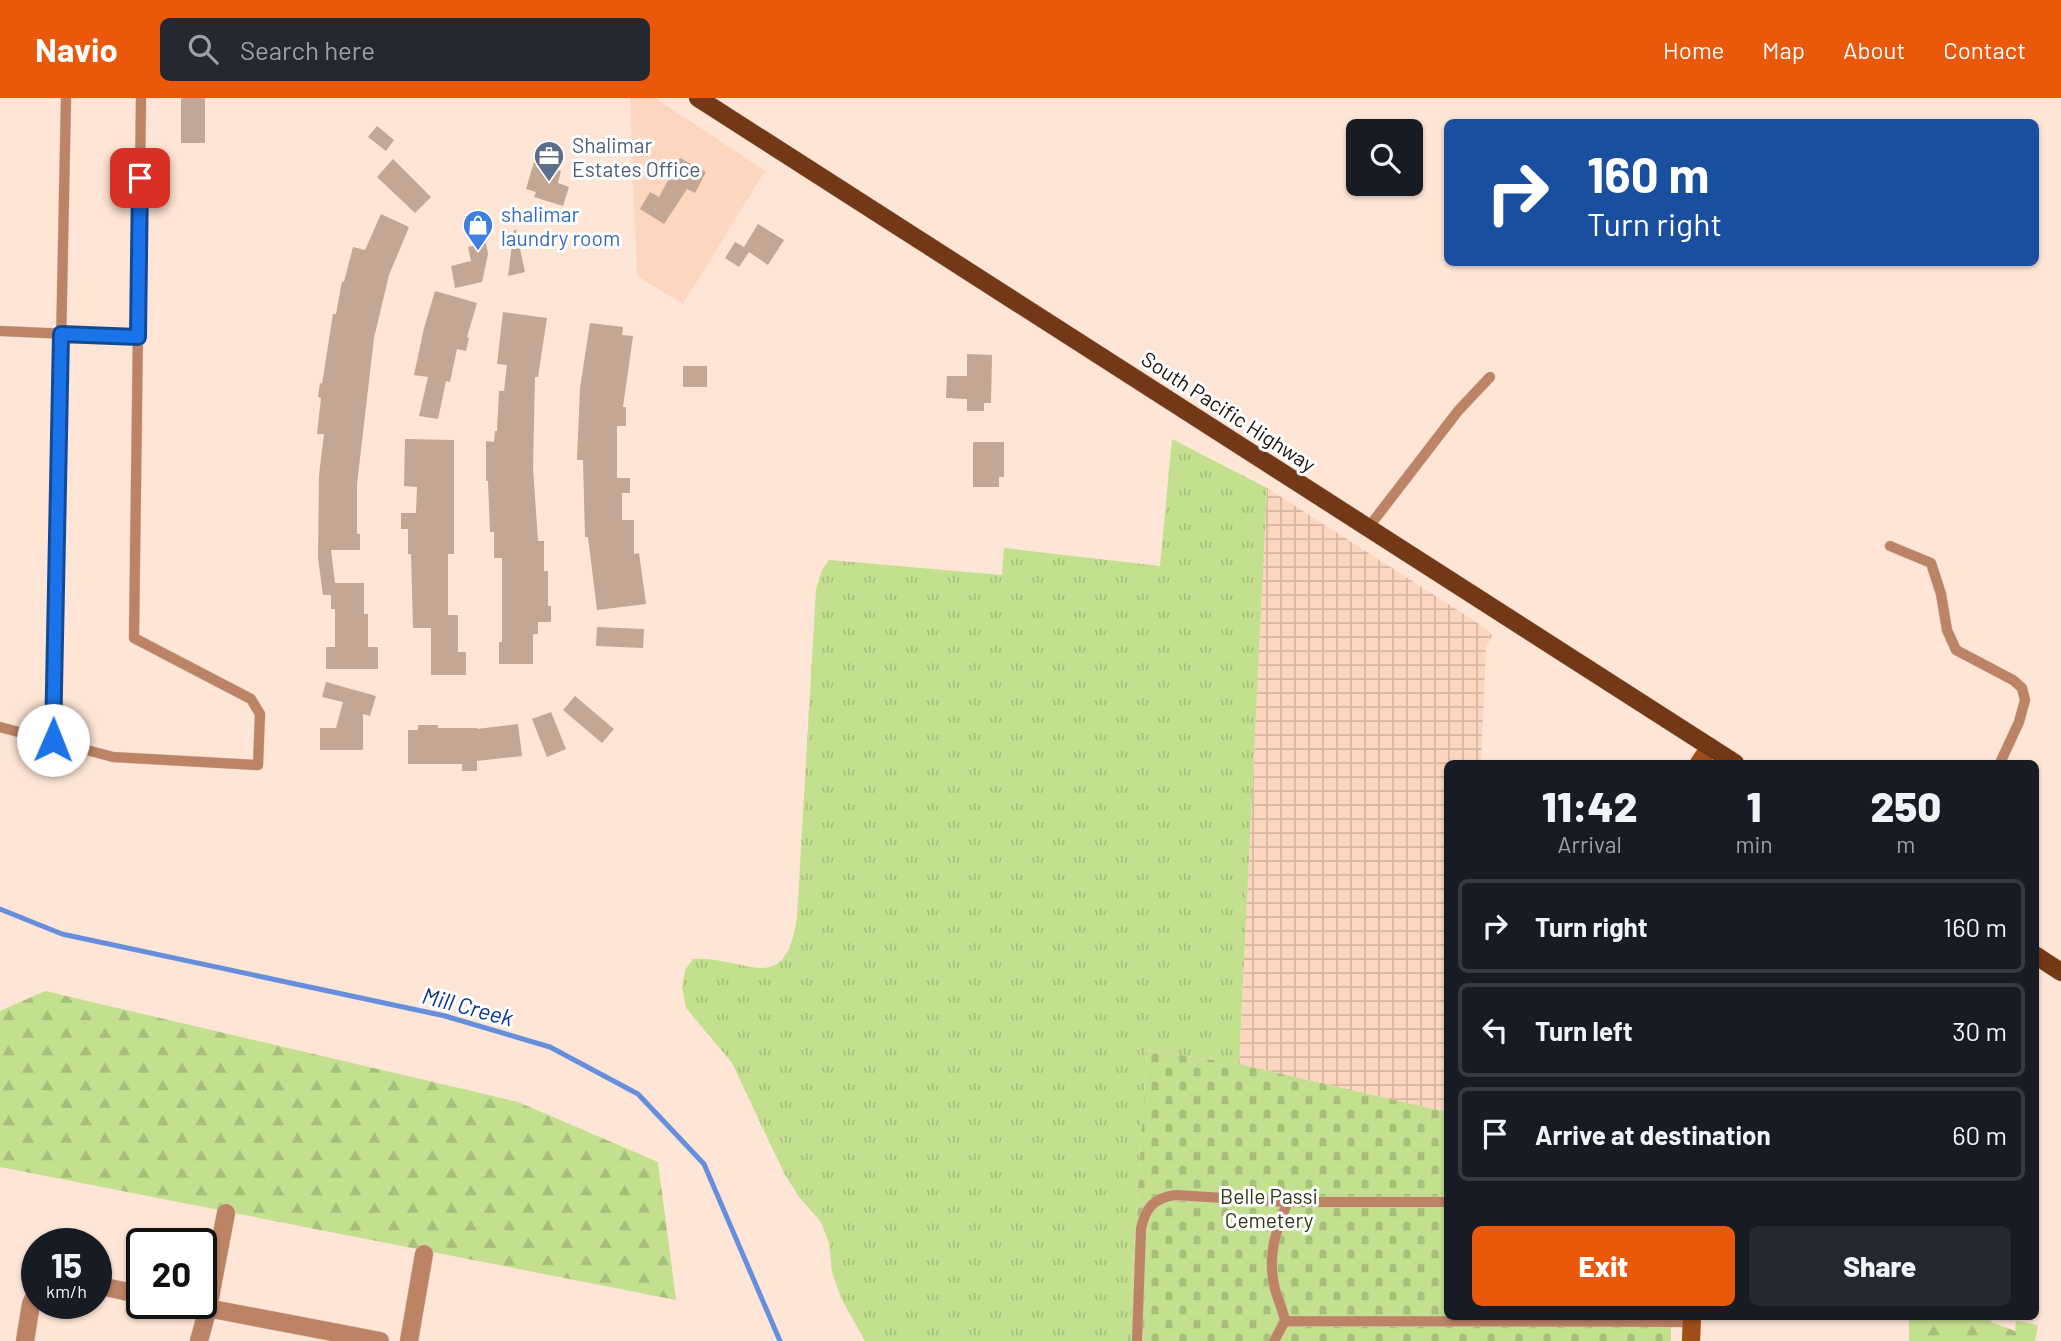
<!DOCTYPE html>
<html lang="en">
<head>
<meta charset="utf-8">
<style>
  :root { --surface:#171b24; --page:#242831; --text:#f1f3f6; --muted:#9ea1a6; --line:#363941; --accent:#ea580c }
  body { margin:0; font-family:Barlow,sans-serif; background:var(--page); color:var(--text); height:100vh; display:flex; flex-direction:column; font-size:26px; white-space:nowrap }
  * { box-sizing:border-box; margin:0 }
  p { font-size:23px; color:var(--muted) }
  .icon { flex:none; width:38px; height:38px; fill:none; stroke:currentColor; stroke-width:2; stroke-linecap:round; stroke-linejoin:round }
  .map { position:relative; flex:1; overflow:hidden }
  .details { position:absolute; left:1444px; top:662px; width:595px; height:560px; display:flex; flex-direction:column; background:var(--surface); border-radius:10px; box-shadow:0 2px 5px #0004 }
  .details>* { flex:none }
  .hud { position:absolute; left:1444px; top:21px; width:595px; height:147px; border-radius:10px; box-shadow:0 2px 5px #0004; background:#1a4fa0; color:#fff; overflow:hidden }
  .tools { position:absolute; left:1346px; top:21px; display:grid; gap:14px }
  .tools a { display:grid; place-items:center; width:77px; height:77px; border-radius:10px; background:var(--surface); box-shadow:0 2px 5px #0004; font-size:35px }
  .speed { position:absolute; left:21px; top:1130px; display:flex; gap:14px; font-size:35px; font-weight:700; text-align:center }
  .speed>* { display:grid; place-content:center; width:91px; height:91px; border-radius:50%; background:var(--surface); box-shadow:0 2px 5px #0004; line-height:1 }
  .speed small { font-size:18px; font-weight:400 }
  .speed .limit { border:4px solid #111; border-radius:10px; background:#fff; color:#111 }
  .pin { position:absolute; display:grid; place-items:center; width:60px; height:60px; color:#fff; margin:-30px; border-radius:14px; box-shadow:0 4px 10px #0006 }
  .me { position:absolute; width:77px; margin:-38px; rotate:1deg; stroke-linejoin:round; filter:drop-shadow(0 0 5px #0008) }
  .turn { display:flex; align-items:center; gap:24px; height:147px; padding:0 28px; font-size:32px }
  .turn .icon { width:91px; height:91px; stroke-width:2.5 }
  .turn b { display:block; font-size:49px; line-height:60px }
  .eta { display:flex; justify-content:space-evenly; align-items:center; height:119px; text-align:center }
  .eta b { font-size:42px; font-weight:800; line-height:49px }
  .primary-button { display:flex; gap:14px; margin-top:auto; padding:14px 28px }
  .primary-button a { flex:1; height:80px; border-radius:10px; background:var(--accent); color:#fff; font-size:28px; font-weight:800; line-height:80px; text-align:center }
  .primary-button a+a { background:var(--page); color:var(--text) }
  ul { padding:0; list-style:none }
  li { display:flex; align-items:center; gap:21px; height:94px; margin:0 14px 10px; padding:0 14px; border:4px solid var(--line); border-radius:10px }
  li div { flex:1 }
  li b { display:block; font-size:26px }
  li em { font-style:normal }
  header { display:flex; align-items:center; gap:42px; box-sizing:border-box; height:98px; padding:0 35px; background:var(--accent); color:#fff }
  header strong { font-size:33px }
  nav { display:flex; gap:38px; margin-inline-start:auto; font-size:24px }
  .search { width:490px; height:63px; background:var(--page); display:flex; align-items:center; gap:18px; box-sizing:border-box; padding:0 24px; border-radius:10px; color:var(--muted); font-size:26px }
  .map>svg:first-child { display:block }
  .built { fill:#fcd6be }
  .industrial { fill:url(#industrial-grid) }
  .grass { fill:url(#grass-tufts) }
  .forest { fill:url(#forest-firs) }
  .cemetery { fill:url(#cemetery-stones) }
  .lines { fill:none; stroke-linecap:round; stroke-linejoin:round }
  .stream { stroke:#658fdc; stroke-width:5 }
  .building { fill:#c3a693 }
  .lane-casing { stroke:#dac3b5; stroke-width:11 }
  .street-casing { stroke:#dac3b5; stroke-width:19 }
  .secondary-casing { stroke:#dac3b5; stroke-width:19 }
  .primary-casing { stroke:#dac3b5; stroke-width:19 }
  .lane { stroke:#bc8365; stroke-width:10 }
  .street { stroke:#bc8365; stroke-width:18 }
  .secondary { stroke:#a04e19; stroke-width:18 }
  .primary { stroke:#733916; stroke-width:18 }
  .route-casing { stroke:#114b97; stroke-width:18 }
  .route { stroke:#1a73e8; stroke-width:12 }
  .labels { text-anchor:middle; dominant-baseline:central; stroke-width:6; stroke-linejoin:round; paint-order:stroke }
  .service-label { font-size:21px; fill:#4e5e75; stroke:#fff; text-anchor:start }
  .shop-label { font-size:21px; fill:#366cbe; stroke:#fff; text-anchor:start }
  .street-label { font-size:21px; fill:#1c120b; stroke:#fff }
  .park-label { font-size:21px; fill:#2e3a14; stroke:#fff }
  .water-label { font-size:23px; font-style:italic; fill:#083791; stroke:#fff }
</style>
</head>
<body>
<header>
<strong>Navio</strong>
<div class="search"><svg class="icon" aria-label="search" viewBox="0 0 24 24"><circle cx="10" cy="10" r="6"/><path d="M15 15l6 6"/></svg>Search here</div>
<nav><a>Home</a><a>Map</a><a>About</a><a>Contact</a></nav>
</header>
<div class="map">
<svg width="2061" height="1243" viewBox="0 0 2061 1243">
  <defs>
    <pattern id="industrial-grid" width="8" height="8" patternUnits="userSpaceOnUse" patternTransform="scale(1.75)"><rect width="8" height="8" fill="#fcd6be"/><path d="M0 4h8M4 0v8" fill="none" stroke="#d7b7a2"/></pattern>
    <pattern id="grass-tufts" width="24" height="20" patternUnits="userSpaceOnUse" patternTransform="scale(1.75)"><rect width="24" height="20" fill="#c3e08f"/><path d="M3 7l-1-3M5 7V3M7 7l1-3M15 17l-1-3M17 17v-4M19 17l1-3" fill="none" stroke="#a7bf7a"/></pattern>
    <pattern id="forest-firs" width="22" height="20" patternUnits="userSpaceOnUse" patternTransform="scale(1.75)"><rect width="22" height="20" fill="#c3e08f"/><path d="M5 1l3.5 6h-7zM16 11l3.5 6h-7z" fill="#a7bf7a"/></pattern>
    <pattern id="cemetery-stones" width="16" height="16" patternUnits="userSpaceOnUse" patternTransform="scale(1.75)"><rect width="16" height="16" fill="#c3e08f"/><path d="M2 7V4a2 2 0 0 1 4 0v3zM10 15v-3a2 2 0 0 1 4 0v3z" fill="#a7bf7a"/></pattern>
  </defs>
  <rect width="100%" height="100%" fill="#fee5d5"/>
  <path class="built" d="M630,0h25l110,73 -82,133 -46,-28z"/>
  <path class="industrial" d="M1267,390l220,141 5,7 -6,11 -5,116h-34v349l-208,-48z"/>
  <path class="grass" d="M1172,341l95,49 -28,576 -92,-14 -19,291h-263l-24,-43 -9,-26 -3,-29 -8,-21 -22,-25 -15,-24 -52,-110 -46,-55 -4,-21 3,-17 8,-11c52,-4 92,42 104,-42l19,-328 6,-19 7,-10 173,15 2,-27 156,18z"/>
  <path class="forest" d="M45,893l473,111 140,60 18,138 -676,-133v-156z
    M1909,1218h83l-1,6 24,9 1,-10 22,4 -3,16h-126z"/>
  <path class="cemetery" d="M1147,952l92,14 208,48v204h224v25h-543z"/>
  <g class="lines">
    <path class="stream" d="M0,811l62,25 383,82 105,31 88,47 66,70 76,177"/>
  </g>
  <path class="building" d="M181,0h24v45h-24z
    M377,28l17,14 -8,11 -18,-14z
    M680,60l26,14 -11,21 -8,-4 -23,35 -24,-15 10,-17 9,5z
    M393,61l38,38 -16,16 -38,-36z
    M534,64l27,9 -3,12 11,4 -6,19 -29,-9 2,-5 -10,-3z
    M381,116l28,13 -20,48 -15,63 -17,146v50h3v16h-29l4,33h29v31h4v33h10v22h-52v-22h9v-38h-4v-14h-8l-5,-37 1,-83 5,-41h-7l4,-36 -3,-1 2,-14 2,1 11,-70h3l6,-33 2,1 9,-35 12,3z
    M758,126l26,16 -16,25 -19,-13 -10,15 -14,-9 10,-16 9,5z
    M514,132h2l9,42 -17,4z
    M486,145l2,11 -6,28 -27,6 -4,-22 20,-5 -3,-14z
    M435,193l42,12 -10,34 2,1 -3,13 -9,-2 -7,33 -4,-1 -8,38 -19,-3 9,-39 -14,-2 10,-47z
    M503,214l44,6 -9,59h-3l-2,90 5,74h6v30h4v35h3v16h-13v12h-5v30h-34v-22h3v-84h-8v-26h-4l-2,-51h-2v-40l8,1 1,-11h2l2,-40h5l3,-26 -10,-1z
    M590,225l33,4 -1,8 11,1 -10,71h3v19h-9v52h13v15h-8v27h12v34l5,-1 7,51 -49,6 -9,-73h-3l-2,-77h-6l3,-72z
    M967,256l25,1 -1,48h-7v8h-17v-12l-21,-1 1,-22h20z
    M683,268h24v21h-24z
    M405,341l49,1v114h-6v61h10v37h8v23h-35v-47h-18l-2,-74h-3v-25h-7v-16h15l1,-26 -13,-1z
    M973,344h31v35h-5v10h-26z
    M597,529l47,2 -1,19 -47,-2z
    M326,584l50,14 -6,20 -7,-2v36h-43v-22h16l7,-26 -21,-5z
    M575,598l39,33 -12,14 -39,-33z
    M551,614l15,37 -19,8 -15,-38z
    M518,626l4,32 -45,5v10h-15v-7h-54v-34h10v-5h20v3h39v1z"/>
  <g class="lines">
    <g class="lane-casing">
      <path id="lane" d="M0,233l138,6
        M1368,430l90,-117 32,-34
        M1890,448l41,17 10,31 6,36 9,20 57,30 9,8 3,12 -6,22 -19,41
        M0,629l113,30 145,8 2,-51 -9,-15 -117,-61 7,-540
        M53,642l13,-642
        M1285,1223l406,1
        M1137,1243l4,-112c4,-20 12,-31 34,-34l113,7h159
        M1274,1243l11,-20c-2,-11 -7,-21 -10,-32 -8,-31 0,-58 13,-87"/>
    </g>
    <g class="street-casing">
      <path id="street" d="M96,1187l46,10
        M186,1206l194,37
        M25,1243l6,-37 6,-13
        M199,1243l9,-33 18,-95
        M409,1243l15,-87"/>
    </g>
    <g class="secondary-casing">
      <path id="secondary" d="M1699,665l11,-16
        M1691,1243l1,-25"/>
    </g>
    <g class="primary-casing">
      <path id="primary" d="M698,0l1037,665
        M2035,857l26,17"/>
    </g>
    <use href="#lane" class="lane"/>
    <use href="#street" class="street"/>
    <use href="#secondary" class="secondary"/>
    <use href="#primary" class="primary"/>
  </g>
  <g class="lines">
    <g class="route-casing">
      <path id="route" d="M53,642l8,-406 77,3 2,-159"/>
    </g>
    <use href="#route" class="route"/>
  </g>
  <defs>
    <g id="office-pin" transform="scale(1.575)"><path d="M0 17L-7.5 6A9.5 9.5 0 1 1 7.5 6Z" fill="#5c6f8a" stroke="#fff"/><path d="M-6-3h4V-5.5h4V-3h4V5H-6ZM-1-4.5V-3h2v-1.5ZM-6 0V1H6V0Z" fill="#fff"/></g>
    <g id="shop-pin" transform="scale(1.575)"><path d="M0 17L-7.5 6A9.5 9.5 0 1 1 7.5 6Z" fill="#3f7fe0" stroke="#fff"/><path d="M-5-2.5h2.3a2.7 3.5 0 0 1 5.4 0H5L5.5 6h-11ZM-1.5-2.5h3a1.5 2.3 0 0 0-3 0Z" fill="#fff"/></g>
  </defs>
  <g fill-rule="evenodd">
    <use href="#office-pin" x="549" y="58"/>
    <use href="#shop-pin" x="478" y="127"/>
  </g>
  <g class="labels">
    <g class="service-label">
      <text x="572" y="46">Shalimar<tspan x="572" dy="24">Estates Office</tspan></text>
    </g>
    <g class="shop-label">
      <text x="501" y="115">shalimar<tspan x="501" dy="24">laundry room</tspan></text>
    </g>
    <g class="street-label">
      <text transform="translate(1229 313) rotate(33)">South Pacific Highway</text>
    </g>
    <g class="park-label">
      <text x="1269" y="1097">Belle Passi<tspan x="1269" dy="24">Cemetery</tspan></text>
    </g>
    <g class="water-label">
      <text transform="translate(468 908) rotate(15)">Mill Creek</text>
    </g>
  </g>
</svg>
<div class="tools">
<a><svg class="icon" aria-label="search" viewBox="0 0 24 24"><circle cx="10" cy="10" r="6"/><path d="M15 15l6 6"/></svg></a>
</div>
<div class="speed"><div>15<small>km/h</small></div><div class="limit">20</div></div>
<div class="pin" style="left:140px;top:80px;background:#d93025"><svg class="icon" aria-label="arrive" viewBox="0 0 24 24"><path d="M6 21V4h12l-3 4 3 4H6"/></svg></div>
<svg class="me" style="left:53px;top:642px" viewBox="-20 -20 40 40"><circle r="19" fill="#fff"/><path d="M0-13L10 11 0 6-10 11z" fill="#1a73e8"/></svg>
<div class="hud">
<div class="turn"><svg class="icon" aria-label="right" viewBox="0 0 24 24"><path d="M7 20v-9h11M14 6l5 5-5 5"/></svg><div><b>160 m</b>Turn right</div></div>
</div>
<section class="details">
<div class="eta">
<div><b>11:42</b><p>Arrival</p></div>
<div><b>1</b><p>min</p></div>
<div><b>250</b><p>m</p></div>
</div>
<ul>
<li><svg class="icon" aria-label="right" viewBox="0 0 24 24"><path d="M7 20v-9h11M14 6l5 5-5 5"/></svg><div><b>Turn right</b></div><em>160 m</em></li>
<li><svg class="icon" aria-label="left" viewBox="0 0 24 24"><path d="M17 20v-9H6M10 6l-5 5 5 5"/></svg><div><b>Turn left</b></div><em>30 m</em></li>
<li><svg class="icon" aria-label="arrive" viewBox="0 0 24 24"><path d="M6 21V4h12l-3 4 3 4H6"/></svg><div><b>Arrive at destination</b></div><em>60 m</em></li>
</ul>
<div class="primary-button"><a>Exit</a><a>Share</a></div>
</section>
</div>
</body>
</html>
